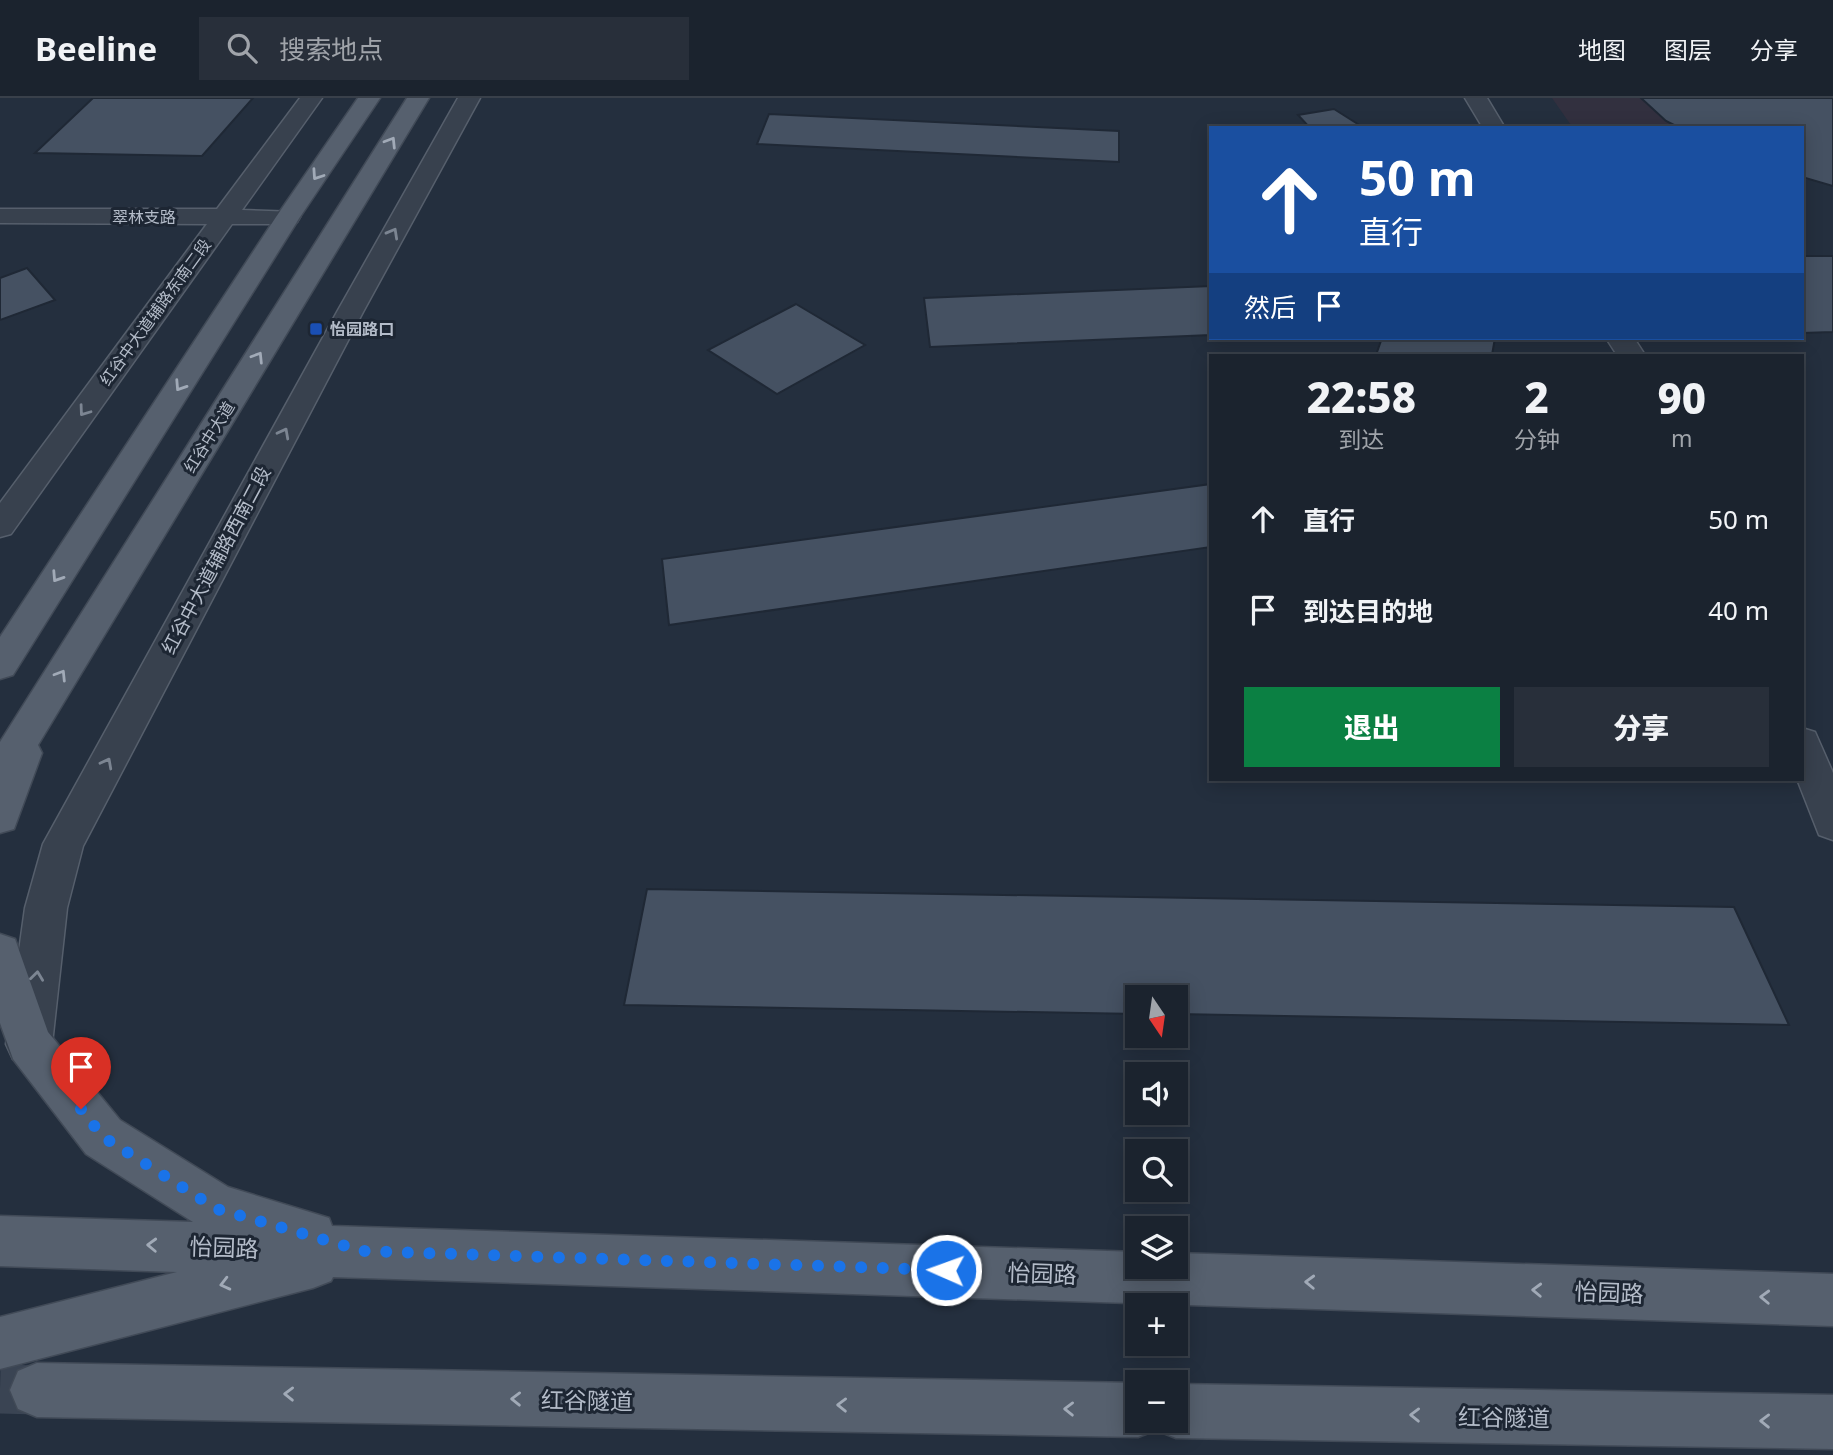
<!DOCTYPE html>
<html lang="zh">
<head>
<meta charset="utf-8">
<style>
  :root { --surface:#1b232e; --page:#282f3a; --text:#f1f3f6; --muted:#a0a4aa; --line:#39404a; --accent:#0b8043 }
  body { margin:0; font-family:"Noto Sans","Noto Sans SC",sans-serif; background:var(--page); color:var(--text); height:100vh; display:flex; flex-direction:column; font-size:26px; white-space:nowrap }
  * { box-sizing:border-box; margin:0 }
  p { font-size:23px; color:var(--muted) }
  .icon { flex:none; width:38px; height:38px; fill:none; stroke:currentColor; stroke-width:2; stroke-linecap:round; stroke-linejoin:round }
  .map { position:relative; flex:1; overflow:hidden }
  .drawer { position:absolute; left:1209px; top:256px; width:595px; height:427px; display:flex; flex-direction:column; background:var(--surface); border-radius:0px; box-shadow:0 4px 18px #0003,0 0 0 2px var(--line) }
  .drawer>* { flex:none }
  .hud { position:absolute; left:1209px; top:28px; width:595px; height:214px; border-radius:0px; box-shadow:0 4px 18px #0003,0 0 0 2px var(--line); background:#1a4fa0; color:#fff; overflow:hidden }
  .needle { width:46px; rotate:167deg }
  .buttons { position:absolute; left:1125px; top:887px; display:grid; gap:14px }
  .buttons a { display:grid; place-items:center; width:63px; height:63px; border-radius:0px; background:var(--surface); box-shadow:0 4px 18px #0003,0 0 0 2px var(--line); font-size:35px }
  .pin { position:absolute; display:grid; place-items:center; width:60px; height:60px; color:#fff; margin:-72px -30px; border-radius:50% 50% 50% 0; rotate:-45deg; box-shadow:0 0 7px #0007 }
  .pin .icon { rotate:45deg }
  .me { position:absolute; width:77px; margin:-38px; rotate:272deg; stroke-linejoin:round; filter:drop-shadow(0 0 5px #0008) }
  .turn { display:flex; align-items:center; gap:24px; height:147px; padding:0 35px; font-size:32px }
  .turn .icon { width:91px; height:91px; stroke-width:2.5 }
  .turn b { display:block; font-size:49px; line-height:60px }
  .then { display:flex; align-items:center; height:66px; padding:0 35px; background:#0003; gap:14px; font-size:26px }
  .eta { display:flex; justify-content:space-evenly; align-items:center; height:119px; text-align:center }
  .eta b { font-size:42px; font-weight:800; line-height:49px }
  .primary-button { display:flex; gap:14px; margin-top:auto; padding:14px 35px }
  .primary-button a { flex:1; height:80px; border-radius:0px; background:var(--accent); color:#fff; font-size:28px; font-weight:800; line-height:80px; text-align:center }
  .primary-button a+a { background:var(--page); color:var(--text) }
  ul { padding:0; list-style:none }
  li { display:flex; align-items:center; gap:21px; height:91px; padding:0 35px }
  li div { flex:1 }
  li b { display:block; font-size:26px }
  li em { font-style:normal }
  header { display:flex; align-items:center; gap:42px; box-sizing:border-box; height:98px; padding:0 35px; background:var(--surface); border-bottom:2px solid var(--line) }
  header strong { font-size:33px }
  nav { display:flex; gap:38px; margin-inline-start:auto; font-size:24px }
  .search { width:490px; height:63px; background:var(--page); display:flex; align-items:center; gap:18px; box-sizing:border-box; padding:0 24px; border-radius:0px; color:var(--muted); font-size:26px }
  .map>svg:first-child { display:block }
  .medical { fill:#32303f }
  .building { fill:#455162; stroke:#1f2835; stroke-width:2 }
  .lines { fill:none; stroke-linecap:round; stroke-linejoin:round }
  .major-tunnel { stroke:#3a4453; stroke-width:49; stroke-dasharray:49 24; stroke-linecap:butt }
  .minor-casing { stroke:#565f6c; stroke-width:3 }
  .major-casing { stroke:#414a57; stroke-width:3 }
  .minor { fill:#38414e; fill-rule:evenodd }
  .major { fill:#56606e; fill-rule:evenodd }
  .oneway { stroke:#a1aab7 }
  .oneway2 { stroke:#7c8592 }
  .route { stroke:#1a73e8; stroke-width:12; stroke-dasharray:0 21.6 }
  .transit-dot { fill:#1a4fb4; stroke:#1d2633; stroke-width:2.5 }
  .labels { text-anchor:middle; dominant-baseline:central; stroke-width:6; stroke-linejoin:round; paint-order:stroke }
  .far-street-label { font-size:16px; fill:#b4bcc9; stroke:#1d2633 }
  .far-poi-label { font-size:16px; font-weight:bold; fill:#b4bcc9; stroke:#1d2633; text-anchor:start }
  .street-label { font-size:19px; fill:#b4bcc9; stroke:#1d2633 }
  .near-street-label { font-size:23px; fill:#b4bcc9; stroke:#1d2633 }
</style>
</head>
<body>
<header>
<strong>Beeline</strong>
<div class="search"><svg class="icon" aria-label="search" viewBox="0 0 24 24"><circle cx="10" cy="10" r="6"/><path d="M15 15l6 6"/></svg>搜索地点</div>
<nav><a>地图</a><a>图层</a><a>分享</a></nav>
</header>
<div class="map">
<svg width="1833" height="1357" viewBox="0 0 1833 1357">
  <rect width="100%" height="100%" fill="#242f3e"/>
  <path class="medical" d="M1552,0h281v82h-30l-1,-52h-229z"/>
  <path class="building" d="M93,0h160l-51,58 -167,-3z
    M1641,0h192v88l-31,-9v-49h-122l-14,-7z
    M1334,11l30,19h-54l-12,-13z
    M769,16l350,17v31l-362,-18z
    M1802,158h31v76l-31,1z
    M27,170l28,32 -55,20v-42z
    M1211,188v49l-281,12 -6,-49z
    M796,206l69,41 -88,49 -69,-44z
    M1382,240h113l-3,17h-116z
    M1211,386v63l-542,78 -7,-66z
    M647,791l1087,18 55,118 -613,-11v-16h-38v16l-514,-9z"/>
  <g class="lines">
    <path class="major-tunnel" d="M0,1291l37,1"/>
    <g class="minor-casing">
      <path id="minor" d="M300,0h22l-80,112 55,2 3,5 -3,5 -9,2h-56l-221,310 -11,3v-34l207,-279 -207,-1v-14h217z
        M458,0h22l-117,214 -280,534 -16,62 -15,136 -7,15 -16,7 -16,-7 -7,-15 19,-136 18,-64 294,-532z
        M1465,0h22l18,30h-22z
        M1606,240h28l11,17h-28z
        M1802,630l13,4 18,41v67l-14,-5 -22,-56h5z"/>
    </g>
    <g class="major-casing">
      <path id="major" d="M358,0h22l-80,119 -287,458 -13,4v-42l276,-420z
        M407,0h22l-391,647 4,8 -28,76 -14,4v-91z
        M0,836l15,5 33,93 72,88 108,67 101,31 3,8 806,26v15h38v-14l657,21v52l-1500,-49 -2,4 -18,7 -313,81v-52l177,-45 -177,-6v-50l193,6 -107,-68 -73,-95 -13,-36z
        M37,1265l1101,20v38h38v-37l657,11v54l-657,-11 -20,-8 -18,7 -1101,-20 -19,-8 -8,-19 8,-19z"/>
    </g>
    <use href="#minor" class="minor"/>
    <use href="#major" class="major"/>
  </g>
  <defs><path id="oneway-chevron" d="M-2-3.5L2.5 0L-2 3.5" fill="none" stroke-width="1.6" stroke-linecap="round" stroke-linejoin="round" transform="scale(1.75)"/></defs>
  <g class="oneway">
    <use href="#oneway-chevron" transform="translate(391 44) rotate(-58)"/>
    <use href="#oneway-chevron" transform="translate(317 77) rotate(124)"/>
    <use href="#oneway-chevron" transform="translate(258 259) rotate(-58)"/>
    <use href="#oneway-chevron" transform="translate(180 288) rotate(123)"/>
    <use href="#oneway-chevron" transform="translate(57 479) rotate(123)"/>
    <use href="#oneway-chevron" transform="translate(61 577) rotate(-58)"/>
    <use href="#oneway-chevron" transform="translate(152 1147) rotate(-178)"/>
    <use href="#oneway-chevron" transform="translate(1310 1184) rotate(-178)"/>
    <use href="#oneway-chevron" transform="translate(225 1186) rotate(166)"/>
    <use href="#oneway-chevron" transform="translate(1537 1192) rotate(-178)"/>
    <use href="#oneway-chevron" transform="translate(1765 1199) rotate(-178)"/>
    <use href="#oneway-chevron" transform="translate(289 1296) rotate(-179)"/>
    <use href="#oneway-chevron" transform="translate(516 1301) rotate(-179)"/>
    <use href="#oneway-chevron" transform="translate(842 1307) rotate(-179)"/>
    <use href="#oneway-chevron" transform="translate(1069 1311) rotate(-179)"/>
    <use href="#oneway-chevron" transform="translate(1415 1317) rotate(-179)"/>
    <use href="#oneway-chevron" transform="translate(1765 1323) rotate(-179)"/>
  </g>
  <g class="oneway2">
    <use href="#oneway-chevron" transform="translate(393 135) rotate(-61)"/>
    <use href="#oneway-chevron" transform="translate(84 313) rotate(126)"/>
    <use href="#oneway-chevron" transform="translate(284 335) rotate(-62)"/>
    <use href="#oneway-chevron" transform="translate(107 665) rotate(-62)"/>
    <use href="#oneway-chevron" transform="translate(37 878) rotate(-83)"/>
  </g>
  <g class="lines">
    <path class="route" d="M81,1011l22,28 114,72 146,42 583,19"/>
  </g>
  <rect class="transit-dot" x="309" y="224" width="14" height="14" rx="3.5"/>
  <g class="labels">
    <g class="far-street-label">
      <text x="144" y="119">翠林支路</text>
      <text transform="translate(155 214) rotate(-54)">红谷中大道辅路东南二段</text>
      <text transform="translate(209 339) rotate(-58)">红谷中大道</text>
    </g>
    <g class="far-poi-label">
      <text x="330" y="231">怡园路口</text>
    </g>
    <g class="street-label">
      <text transform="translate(216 462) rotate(-62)">红谷中大道辅路西南二段</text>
    </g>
    <g class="near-street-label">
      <text transform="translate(224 1149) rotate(2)">怡园路</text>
      <text transform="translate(1042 1175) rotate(2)">怡园路</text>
      <text transform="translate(1609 1194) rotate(2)">怡园路</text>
      <text transform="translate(587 1302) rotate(1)">红谷隧道</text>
      <text transform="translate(1504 1319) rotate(1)">红谷隧道</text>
    </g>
  </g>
</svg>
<div class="buttons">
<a><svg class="needle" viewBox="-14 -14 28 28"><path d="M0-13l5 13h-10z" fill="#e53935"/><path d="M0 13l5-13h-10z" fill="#a0a4aa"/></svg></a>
<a><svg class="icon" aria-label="sound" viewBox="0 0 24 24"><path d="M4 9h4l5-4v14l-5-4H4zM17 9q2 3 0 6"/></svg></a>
<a><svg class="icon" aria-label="search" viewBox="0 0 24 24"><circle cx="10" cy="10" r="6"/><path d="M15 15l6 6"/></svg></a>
<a><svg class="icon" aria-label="layers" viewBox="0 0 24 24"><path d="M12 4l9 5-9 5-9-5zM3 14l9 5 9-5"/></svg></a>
<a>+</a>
<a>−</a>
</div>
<div class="pin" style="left:81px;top:1011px;background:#d93025"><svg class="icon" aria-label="arrive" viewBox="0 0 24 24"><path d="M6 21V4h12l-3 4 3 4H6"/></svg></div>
<svg class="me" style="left:946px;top:1172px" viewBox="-20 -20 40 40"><circle r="17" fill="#1a73e8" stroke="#fff" stroke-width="3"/><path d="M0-11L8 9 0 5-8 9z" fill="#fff"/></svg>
<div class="hud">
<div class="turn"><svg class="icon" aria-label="ahead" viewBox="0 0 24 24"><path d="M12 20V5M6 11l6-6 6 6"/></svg><div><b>50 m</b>直行</div></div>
<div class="then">然后<svg class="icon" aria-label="arrive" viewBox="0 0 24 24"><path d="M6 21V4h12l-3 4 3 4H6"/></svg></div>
</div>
<section class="drawer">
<div class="eta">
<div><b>22:58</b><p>到达</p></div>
<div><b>2</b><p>分钟</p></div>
<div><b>90</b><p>m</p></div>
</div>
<ul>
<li><svg class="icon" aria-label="ahead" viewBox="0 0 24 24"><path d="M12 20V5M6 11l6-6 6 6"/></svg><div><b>直行</b></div><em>50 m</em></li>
<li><svg class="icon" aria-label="arrive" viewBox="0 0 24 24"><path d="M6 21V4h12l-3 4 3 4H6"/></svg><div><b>到达目的地</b></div><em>40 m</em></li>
</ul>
<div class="primary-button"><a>退出</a><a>分享</a></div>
</section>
</div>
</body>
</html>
